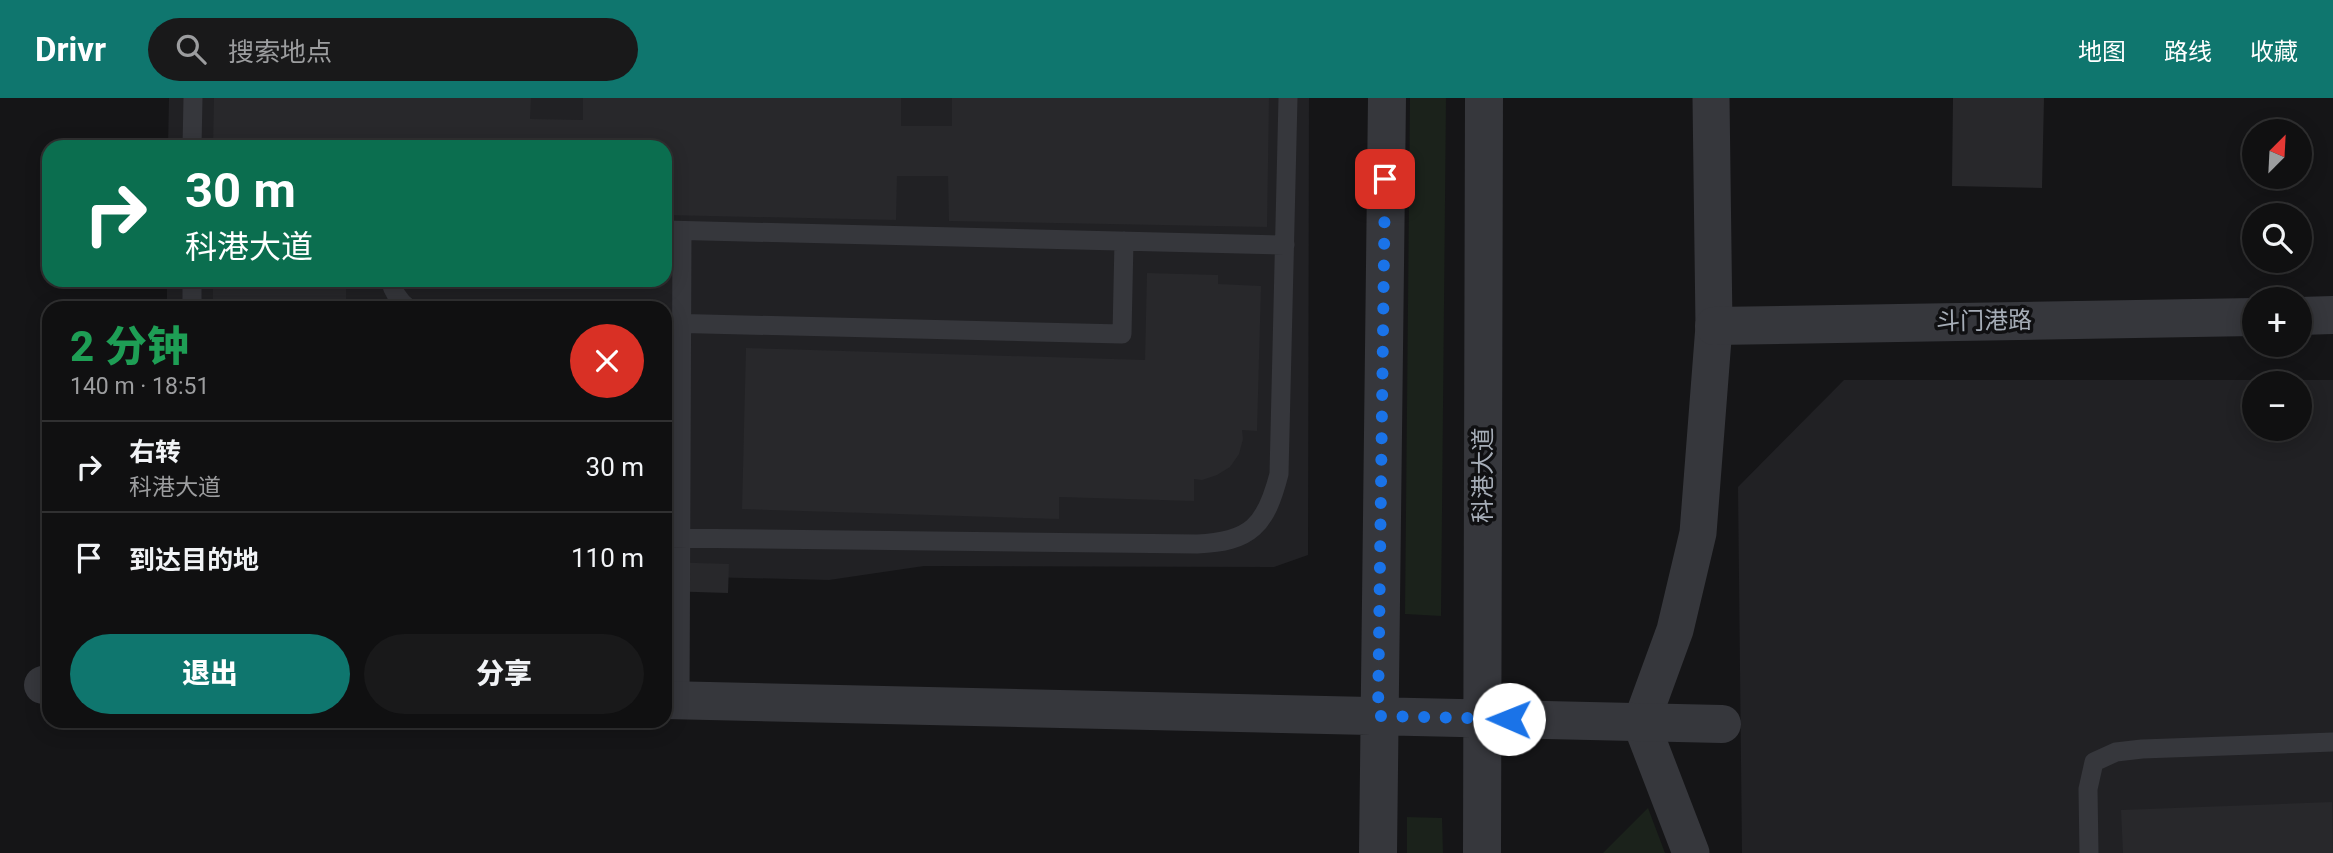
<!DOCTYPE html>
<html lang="zh">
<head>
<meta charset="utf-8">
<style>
  :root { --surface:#101011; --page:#19191a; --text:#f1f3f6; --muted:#9c9d9f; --line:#303031; --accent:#0f766e }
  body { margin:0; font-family:Roboto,"Noto Sans SC",sans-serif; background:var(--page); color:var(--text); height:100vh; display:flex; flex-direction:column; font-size:26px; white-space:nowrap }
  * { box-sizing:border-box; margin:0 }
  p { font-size:23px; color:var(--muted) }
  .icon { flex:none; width:38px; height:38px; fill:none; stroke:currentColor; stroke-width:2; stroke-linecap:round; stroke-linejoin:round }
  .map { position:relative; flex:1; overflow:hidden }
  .details { position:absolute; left:42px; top:203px; width:630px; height:427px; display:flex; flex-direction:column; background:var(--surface); border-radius:21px; box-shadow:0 4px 18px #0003,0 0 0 2px var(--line) }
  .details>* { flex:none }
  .guide { position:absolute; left:42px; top:42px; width:630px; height:147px; border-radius:21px; box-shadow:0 4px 18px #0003,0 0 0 2px var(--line); background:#0b6e4f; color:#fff; overflow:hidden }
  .needle { width:46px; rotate:24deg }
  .buttons { position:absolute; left:2242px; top:21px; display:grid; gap:14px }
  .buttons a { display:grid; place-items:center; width:70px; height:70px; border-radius:50%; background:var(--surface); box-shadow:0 4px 18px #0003,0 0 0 2px var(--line); font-size:35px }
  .pin { position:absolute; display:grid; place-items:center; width:60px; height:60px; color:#fff; margin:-30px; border-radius:14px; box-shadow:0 4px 10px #0006 }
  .me { position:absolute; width:77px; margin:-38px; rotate:271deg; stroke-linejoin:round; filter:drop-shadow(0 0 5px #0008) }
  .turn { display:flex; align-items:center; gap:24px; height:147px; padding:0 28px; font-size:32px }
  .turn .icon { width:91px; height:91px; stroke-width:2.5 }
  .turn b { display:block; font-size:49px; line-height:60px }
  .round { display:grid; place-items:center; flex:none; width:74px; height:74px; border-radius:37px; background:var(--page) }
  .headline { display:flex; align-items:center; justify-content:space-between; height:119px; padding:0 28px }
  h1 { font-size:42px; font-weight:800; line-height:52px; color:#1e9e55 }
  .button { display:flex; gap:14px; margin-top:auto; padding:14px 28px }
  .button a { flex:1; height:80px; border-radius:42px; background:var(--accent); color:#fff; font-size:28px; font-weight:800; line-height:80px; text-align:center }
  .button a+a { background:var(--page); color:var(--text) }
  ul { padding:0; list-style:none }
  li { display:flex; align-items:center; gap:21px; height:91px; padding:0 28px; border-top:2px solid var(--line) }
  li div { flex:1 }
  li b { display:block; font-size:26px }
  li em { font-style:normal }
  header { display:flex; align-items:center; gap:42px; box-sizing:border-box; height:98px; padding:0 35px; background:var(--accent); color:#fff }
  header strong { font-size:33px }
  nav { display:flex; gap:38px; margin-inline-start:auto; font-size:24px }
  .search { width:490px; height:63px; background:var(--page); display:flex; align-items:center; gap:18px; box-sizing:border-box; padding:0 24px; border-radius:38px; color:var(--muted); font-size:26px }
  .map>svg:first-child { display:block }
  .built { fill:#212124; fill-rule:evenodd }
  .green { fill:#1b221b }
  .building { fill:#28282b }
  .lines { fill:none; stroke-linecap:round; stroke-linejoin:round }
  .service { stroke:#36373c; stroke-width:19 }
  .minor { stroke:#36373c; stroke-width:37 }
  .tertiary { stroke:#36373c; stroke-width:38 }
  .route { stroke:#1a73e8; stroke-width:12; stroke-dasharray:0 21.6 }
  .labels { text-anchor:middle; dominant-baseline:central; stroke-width:7; stroke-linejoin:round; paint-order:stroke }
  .street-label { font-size:24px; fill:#a6adb7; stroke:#101012 }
</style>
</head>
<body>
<header>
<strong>Drivr</strong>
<div class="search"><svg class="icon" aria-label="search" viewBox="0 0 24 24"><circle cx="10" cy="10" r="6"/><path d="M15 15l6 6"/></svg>搜索地点</div>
<nav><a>地图</a><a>路线</a><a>收藏</a></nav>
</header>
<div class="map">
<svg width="2333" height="755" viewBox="0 0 2333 755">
  <rect width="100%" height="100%" fill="#151517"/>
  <path class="built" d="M169,0h1140l-1,457 -34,12 -350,-1 -95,14 -164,-4v-268h-498v-28h498v-133h-497z
    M1844,282h489v473h-591l-4,-366zM2254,285h46v46h-46z"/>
  <path class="green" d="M1410,0h36l-5,518 -36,-2z
    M1648,710l17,45h-62z
    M1407,719l35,1 1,35h-36z"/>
  <path class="building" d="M214,0h317l-1,21 53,1v-22h318v28h51v-28h317l-2,129 -318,-6 -1,-45h-51l-1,44 -231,-5v-68h-452z
    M1953,0h91l-2,90 -90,-2z
    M1147,175l71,2v9l43,2 -4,145 -15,-1 1,9 -4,15 -9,13 -13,8 -15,5 -8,-1v22l-135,-4v22l-317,-10 4,-161 399,12z
    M213,182h133v28h-133z
    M665,464l64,2 -1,29 -63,-2z
    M2332,704l1,51h-210l-2,-43z"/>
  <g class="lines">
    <path class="service" d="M192,49l1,-49
      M665,132l620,15
      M390,182c3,12 8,20 18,28
      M192,210v-28
      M665,225l457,11 2,-93
      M665,440l532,6c54,-2 69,-19 82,-70l9,-376
      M680,602l2,-469
      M2089,755l-1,-64 6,-27 22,-10 26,-3 191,-7"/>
    <path class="minor" d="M1691,755l-50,-130 34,-93 23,-97 16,-207 -3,-228"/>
    <path class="tertiary" d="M2300,218l33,-1
      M1714,228l540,-9
      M43,587h6
      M665,602l1057,24
      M1378,755l9,-755
      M1482,755l2,-755"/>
  </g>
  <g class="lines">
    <path class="route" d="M1385,81l-7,537 131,3"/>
  </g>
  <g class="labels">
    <g class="street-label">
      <text transform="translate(1984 223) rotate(-1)">斗门港路</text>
      <text transform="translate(1483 377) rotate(-90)">科港大道</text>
    </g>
  </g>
</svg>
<div class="buttons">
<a><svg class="needle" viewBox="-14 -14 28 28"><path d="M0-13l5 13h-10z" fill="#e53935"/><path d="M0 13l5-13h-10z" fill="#9c9d9f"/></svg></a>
<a><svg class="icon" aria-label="search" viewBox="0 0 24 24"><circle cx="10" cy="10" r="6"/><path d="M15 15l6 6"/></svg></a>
<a>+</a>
<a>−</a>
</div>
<div class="pin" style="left:1385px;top:81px;background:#d93025"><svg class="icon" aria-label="arrive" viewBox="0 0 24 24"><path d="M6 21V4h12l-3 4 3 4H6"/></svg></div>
<svg class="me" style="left:1509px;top:621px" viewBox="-20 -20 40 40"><circle r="19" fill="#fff"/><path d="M0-13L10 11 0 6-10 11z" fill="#1a73e8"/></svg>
<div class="guide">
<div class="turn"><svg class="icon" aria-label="right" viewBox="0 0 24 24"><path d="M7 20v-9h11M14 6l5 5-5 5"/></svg><div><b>30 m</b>科港大道</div></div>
</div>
<section class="details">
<div class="headline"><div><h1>2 分钟</h1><p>140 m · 18:51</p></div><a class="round" style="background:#d93025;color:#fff"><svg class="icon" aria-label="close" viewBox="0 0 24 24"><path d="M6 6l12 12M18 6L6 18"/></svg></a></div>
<ul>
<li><svg class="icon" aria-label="right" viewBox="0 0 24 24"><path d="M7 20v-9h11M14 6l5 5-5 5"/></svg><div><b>右转</b><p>科港大道</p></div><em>30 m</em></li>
<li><svg class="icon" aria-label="arrive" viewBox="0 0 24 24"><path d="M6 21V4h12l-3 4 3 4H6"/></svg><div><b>到达目的地</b></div><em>110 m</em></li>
</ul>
<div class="button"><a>退出</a><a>分享</a></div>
</section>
</div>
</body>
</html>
